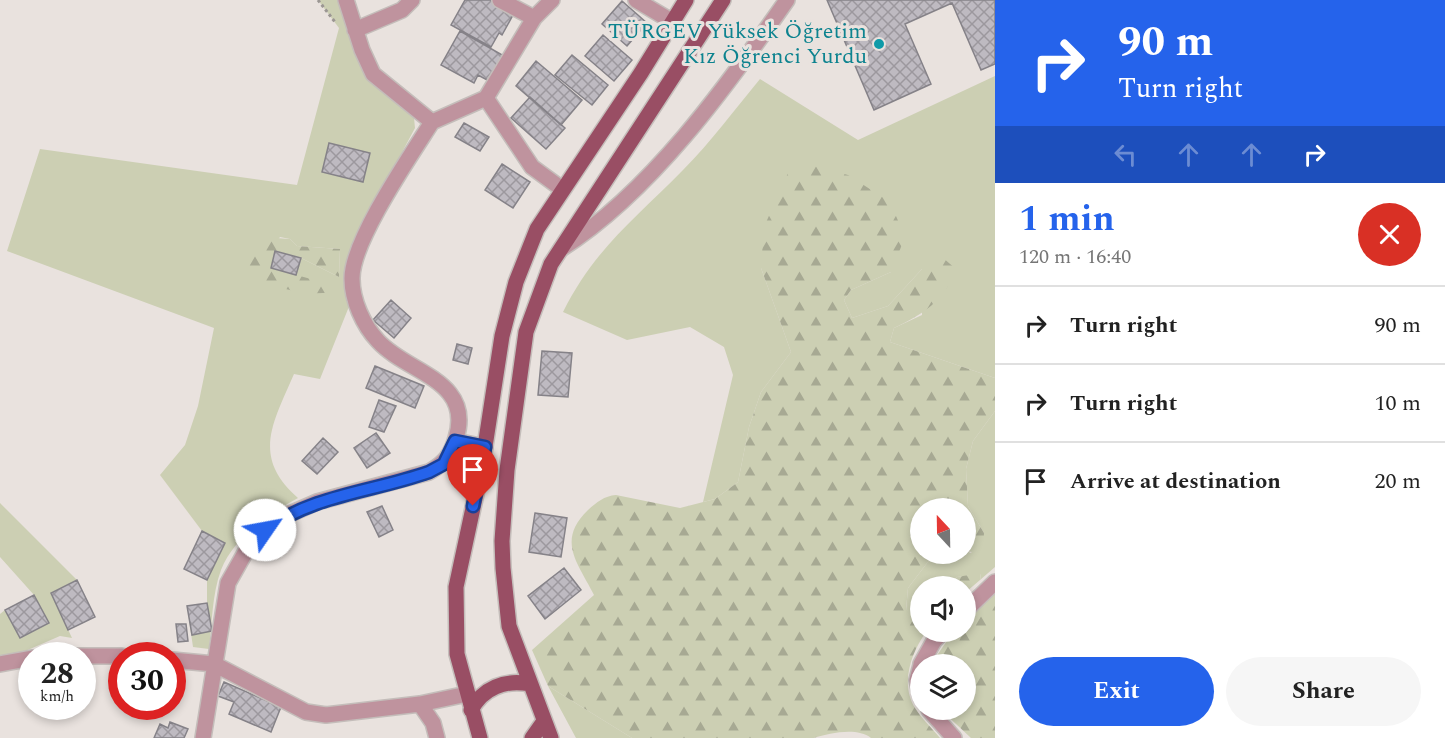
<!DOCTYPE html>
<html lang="en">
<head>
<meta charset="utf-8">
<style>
  :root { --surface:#fff; --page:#f6f6f6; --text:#222; --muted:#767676; --line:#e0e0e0; --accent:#2563eb }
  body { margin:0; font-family:Spectral,serif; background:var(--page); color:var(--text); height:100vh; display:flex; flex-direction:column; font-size:22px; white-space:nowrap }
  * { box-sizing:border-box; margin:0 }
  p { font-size:20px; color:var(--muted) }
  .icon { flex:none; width:33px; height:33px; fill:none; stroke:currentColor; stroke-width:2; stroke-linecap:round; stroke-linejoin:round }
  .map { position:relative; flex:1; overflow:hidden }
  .details { display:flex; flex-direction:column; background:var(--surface); width:450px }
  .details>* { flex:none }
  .guide { background:#2563eb; color:#fff; overflow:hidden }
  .needle { width:39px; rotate:338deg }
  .fabs { position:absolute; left:910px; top:498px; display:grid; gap:12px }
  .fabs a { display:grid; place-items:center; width:66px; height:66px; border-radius:50%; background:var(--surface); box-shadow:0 3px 9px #0003; font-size:30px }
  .speed { position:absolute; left:18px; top:642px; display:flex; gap:12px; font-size:30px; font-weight:700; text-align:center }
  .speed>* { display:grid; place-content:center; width:78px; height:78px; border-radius:50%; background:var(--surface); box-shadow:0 3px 9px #0003; line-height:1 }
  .speed small { font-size:15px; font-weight:400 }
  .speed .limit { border:9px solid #d22; background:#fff; color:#111 }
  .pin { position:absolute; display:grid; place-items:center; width:51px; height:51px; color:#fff; margin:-62px -26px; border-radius:50% 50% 50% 0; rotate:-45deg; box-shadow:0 0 6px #0007 }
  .pin .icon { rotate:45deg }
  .me { position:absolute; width:66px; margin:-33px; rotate:57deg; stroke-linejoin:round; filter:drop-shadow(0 0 4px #0008) }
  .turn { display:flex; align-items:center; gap:21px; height:126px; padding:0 24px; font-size:27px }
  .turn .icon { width:78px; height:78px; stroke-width:2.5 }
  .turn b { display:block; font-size:42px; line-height:51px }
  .lanes { display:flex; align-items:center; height:57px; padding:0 24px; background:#0003; justify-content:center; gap:30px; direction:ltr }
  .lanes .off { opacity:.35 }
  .round { display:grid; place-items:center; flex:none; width:63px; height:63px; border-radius:32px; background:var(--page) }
  .overview { display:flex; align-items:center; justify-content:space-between; height:102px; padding:0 24px }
  h1 { font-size:36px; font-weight:700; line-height:45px; color:var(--accent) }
  .action { display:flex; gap:12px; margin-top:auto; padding:12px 24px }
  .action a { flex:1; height:69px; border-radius:36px; background:var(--accent); color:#fff; font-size:24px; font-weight:700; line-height:69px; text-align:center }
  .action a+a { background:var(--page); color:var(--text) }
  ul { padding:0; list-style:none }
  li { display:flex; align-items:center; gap:18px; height:78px; padding:0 24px; border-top:2px solid var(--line) }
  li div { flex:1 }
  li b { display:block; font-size:22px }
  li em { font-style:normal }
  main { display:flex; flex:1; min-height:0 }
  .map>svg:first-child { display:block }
  .grass { fill:#cccfb3; fill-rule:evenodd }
  .forest { fill:url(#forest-firs) }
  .building { fill:url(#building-cross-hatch); stroke:#858288; stroke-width:1.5 }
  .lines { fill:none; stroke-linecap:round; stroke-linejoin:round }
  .minor-casing { stroke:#c4bdba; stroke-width:18 }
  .major-casing { stroke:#c4bdba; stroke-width:18 }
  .path { stroke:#9b9693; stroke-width:3; stroke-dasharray:3 3; stroke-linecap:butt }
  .minor { stroke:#bf939e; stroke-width:15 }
  .major { stroke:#994e64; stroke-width:15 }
  .route-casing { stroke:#184099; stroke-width:15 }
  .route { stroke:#2563eb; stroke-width:10 }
  .culture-dot { fill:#0f9aa8; stroke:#e9e2de; stroke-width:2 }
  .labels { text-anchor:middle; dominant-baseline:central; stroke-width:6; stroke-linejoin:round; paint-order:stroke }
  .culture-label { font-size:22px; fill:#0d838f; stroke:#e9e2de; text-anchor:end }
</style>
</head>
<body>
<main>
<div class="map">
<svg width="995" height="738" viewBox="0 0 995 738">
  <defs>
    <pattern id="forest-firs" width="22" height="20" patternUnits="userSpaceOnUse" patternTransform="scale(1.5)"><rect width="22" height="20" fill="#cccfb3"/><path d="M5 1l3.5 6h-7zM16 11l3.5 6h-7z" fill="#a7a993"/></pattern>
    <pattern id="building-cross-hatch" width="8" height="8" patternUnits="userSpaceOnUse" patternTransform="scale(1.5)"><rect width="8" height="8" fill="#bebac1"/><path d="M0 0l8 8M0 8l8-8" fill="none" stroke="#9c989e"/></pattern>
  </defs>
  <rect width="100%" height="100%" fill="#e9e2de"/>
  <path class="grass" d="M318,0h25l7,29 59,81 5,8 1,10 -38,71 -27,105 -30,75 -26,-5c-21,49 -43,83 4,124 -30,16 -64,39 -77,72 -9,24 -9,54 -12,79l-16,-2 -6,-41 20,-3v-23l18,-37 -23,-12 -42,-56 25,-30 13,-39 16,-78 -207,-77 33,-102 257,36 42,-157zM280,237l10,2 7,7 43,3 -1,28 -38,-19 -5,17 -47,2z
    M995,76v302l-105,-36 4,-14 28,-13v-46l-34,37 -36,12 -8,-18 7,-10 40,-18 -130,-4 30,84 -30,40 -12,35 -11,55 -23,17 -12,3 30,-127 -9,-28 -34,-20 -63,13 -64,-28c32,-64 72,-93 120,-142 28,-28 52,-61 77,-91l98,61z
    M995,411v156l-15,13 1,-6 -24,3 -10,9h-26v23l-15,2 2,-23 26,-34h32v-3l5,2 13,-20 -16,-27 -2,-37 7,-28z
    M0,503l77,77 -26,13 21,45 -12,-2 -60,26v-48l5,-4 15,28 29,-15 -15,-28 -34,-38z
    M548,686l84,52h-56z"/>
  <path class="forest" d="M803,163l45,12 42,27 15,35 -14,35 -40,18 -7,10 8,18 36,-12 34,-37 20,-12 15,13c-16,32 -31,43 -63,58l-4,14 105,36v33l-22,30 -7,28 2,37 16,27 -1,21 -17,-3v-43h-45v46h13l-26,34 -2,22 15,-1v23h5c-15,21 -26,52 -11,76 7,11 17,20 25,30h-69c-14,-11 -41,-5 -57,0h-182l-84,-52 -16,-36 62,-55c-16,-32 -38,-54 -6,-85 9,-8 16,-14 28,-15l64,13 35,-9 23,-17 11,-55 12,-35 30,-40 -30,-84 3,-41 24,-54z
    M262,237l28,2 7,7 43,3 -1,28 -38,-19 -25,-7 -5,17 76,21c-38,10 -62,1 -98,-12 -3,-18 -2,-28 13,-40z
    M981,573l-1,7 -14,12v-6h-19l10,-9z
    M995,594v144h-24l-30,-28h25v-46h-35l22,-32h13v-11z"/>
  <path class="building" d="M465,0h32l16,15 -11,20 -3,-2 -8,14 -40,-22z
    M827,0h168v64l-14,6 -29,-67 -47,21 26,60 -57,26z
    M622,1l25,22 -20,23 -25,-22z
    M460,31l44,25 -15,25 -11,-6 -4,8 -33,-18z
    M603,35l29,25 -18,21 -29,-25z
    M572,55l36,30 -16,20 -37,-30z
    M536,61l46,39 -21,25 -45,-39z
    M530,97l35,31 -19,21 -35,-31z
    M464,123l25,14 -9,14 -25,-14z
    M329,143l41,10 -7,29 -41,-10z
    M502,164l28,18 -17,26 -28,-18z
    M275,251l26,7 -5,17 -25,-7z
    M391,300l20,18 -17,20 -21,-18z
    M457,344l15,4 -4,16 -15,-4z
    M542,351l30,2 -4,44 -30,-2z
    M375,366l49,20 -9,22 -49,-20z
    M379,400l17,6 -12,26 -15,-5z
    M376,433l14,20 -23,15 -13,-20z
    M323,438l15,14 -21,22 -15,-13z
    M382,506l11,24 -14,7 -12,-25z
    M535,513l32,5 -6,39 -32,-5z
    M202,531l23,12 -18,37 -23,-11z
    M564,568l17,22 -36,29 -17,-23z
    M77,580l18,37 -27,13 -17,-37z
    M34,595l15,28 -29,15 -15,-28z
    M207,603l5,28 -20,4 -5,-29z
    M176,624h10l2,17 -10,1z
    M224,682l57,25 -10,25 -42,-18 5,-12 -16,-6z
    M170,722l18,7 -4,9h-30l6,-14 8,4z"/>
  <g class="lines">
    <g class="minor-casing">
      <path id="minor" d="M500,0l34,18
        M636,0l37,22
        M355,30l47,-20 10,-10
        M486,98l48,-80 18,-18
        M432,122l54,-24 46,69 30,22
        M561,249c89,-56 166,-163 226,-249
        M455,441l30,6
        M966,610l29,-28
        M48,656h74
        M172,660l42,4 92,48 20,3 94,-11 47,-10
        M0,664l32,-6
        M921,664l13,-23 9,-9
        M921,665l-4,15 4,17
        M420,704l13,19 4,15
        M929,710l25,28
        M203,738l25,-155 22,-39 33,-27 34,-15 112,-30c16,-9 22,-17 27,-34 18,-58 -49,-65 -78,-97 -15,-16 -26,-41 -26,-62 -1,-37 59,-124 80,-157l-59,-48 -11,-24 -16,-50"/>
    </g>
    <g class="major-casing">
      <path id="major" d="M471,710c12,-22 34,-31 59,-26
        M480,738l-23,-84 -1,-67 26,-121 20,-130 14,-54 21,-53 104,-156 45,-73
        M532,738l12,-17
        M551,738l-42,-112 -6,-58 -1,-27 5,-71 19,-138 25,-68 172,-264"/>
    </g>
    <path class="path" d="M318,0l17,22"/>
    <use href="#minor" class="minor"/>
    <use href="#major" class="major"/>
  </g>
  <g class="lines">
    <g class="route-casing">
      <path id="route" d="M265,530c50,-36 108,-38 164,-58l15,-8 11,-23 30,6 -12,59"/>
    </g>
    <use href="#route" class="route"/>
  </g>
  <circle class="culture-dot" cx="879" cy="44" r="6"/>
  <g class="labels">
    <g class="culture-label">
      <text x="867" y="31">TÜRGEV Yüksek Öğretim<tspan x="867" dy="25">Kız Öğrenci Yurdu</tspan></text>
    </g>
  </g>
</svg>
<div class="fabs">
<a><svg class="needle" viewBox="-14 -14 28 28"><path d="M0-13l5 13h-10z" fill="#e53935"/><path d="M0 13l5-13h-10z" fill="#767676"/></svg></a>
<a><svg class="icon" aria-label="sound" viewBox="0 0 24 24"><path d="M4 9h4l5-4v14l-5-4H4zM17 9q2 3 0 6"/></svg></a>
<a><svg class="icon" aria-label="layers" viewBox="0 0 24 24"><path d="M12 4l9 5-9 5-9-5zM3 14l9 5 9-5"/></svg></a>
</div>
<div class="speed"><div>28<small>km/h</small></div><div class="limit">30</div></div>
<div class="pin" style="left:473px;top:506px;background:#d93025"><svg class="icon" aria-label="arrive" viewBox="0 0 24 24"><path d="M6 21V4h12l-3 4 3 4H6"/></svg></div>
<svg class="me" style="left:265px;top:530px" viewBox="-20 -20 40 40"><circle r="19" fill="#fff"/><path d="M0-13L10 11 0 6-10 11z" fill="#2563eb"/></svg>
</div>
<section class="details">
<div class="guide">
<div class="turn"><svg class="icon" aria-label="right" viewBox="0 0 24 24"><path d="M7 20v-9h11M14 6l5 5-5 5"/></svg><div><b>90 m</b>Turn right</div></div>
<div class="lanes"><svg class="icon off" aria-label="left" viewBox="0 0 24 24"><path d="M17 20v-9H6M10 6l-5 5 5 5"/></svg><svg class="icon off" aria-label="ahead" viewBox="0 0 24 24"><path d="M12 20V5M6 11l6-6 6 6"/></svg><svg class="icon off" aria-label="ahead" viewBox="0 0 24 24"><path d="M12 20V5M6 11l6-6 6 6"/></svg><svg class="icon" aria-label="right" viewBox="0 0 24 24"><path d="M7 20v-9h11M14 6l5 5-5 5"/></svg></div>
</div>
<div class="overview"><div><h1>1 min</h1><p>120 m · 16:40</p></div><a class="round" style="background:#d93025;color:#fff"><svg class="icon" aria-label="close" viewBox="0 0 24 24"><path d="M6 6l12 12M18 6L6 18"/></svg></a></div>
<ul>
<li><svg class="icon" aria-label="right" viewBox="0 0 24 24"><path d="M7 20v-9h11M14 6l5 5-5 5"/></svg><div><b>Turn right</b></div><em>90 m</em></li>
<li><svg class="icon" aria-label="right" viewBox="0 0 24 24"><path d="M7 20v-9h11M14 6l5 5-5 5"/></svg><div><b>Turn right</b></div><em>10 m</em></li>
<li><svg class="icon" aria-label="arrive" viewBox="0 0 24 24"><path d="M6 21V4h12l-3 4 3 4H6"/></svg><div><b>Arrive at destination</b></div><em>20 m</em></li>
</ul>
<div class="action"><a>Exit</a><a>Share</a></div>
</section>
</main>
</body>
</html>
